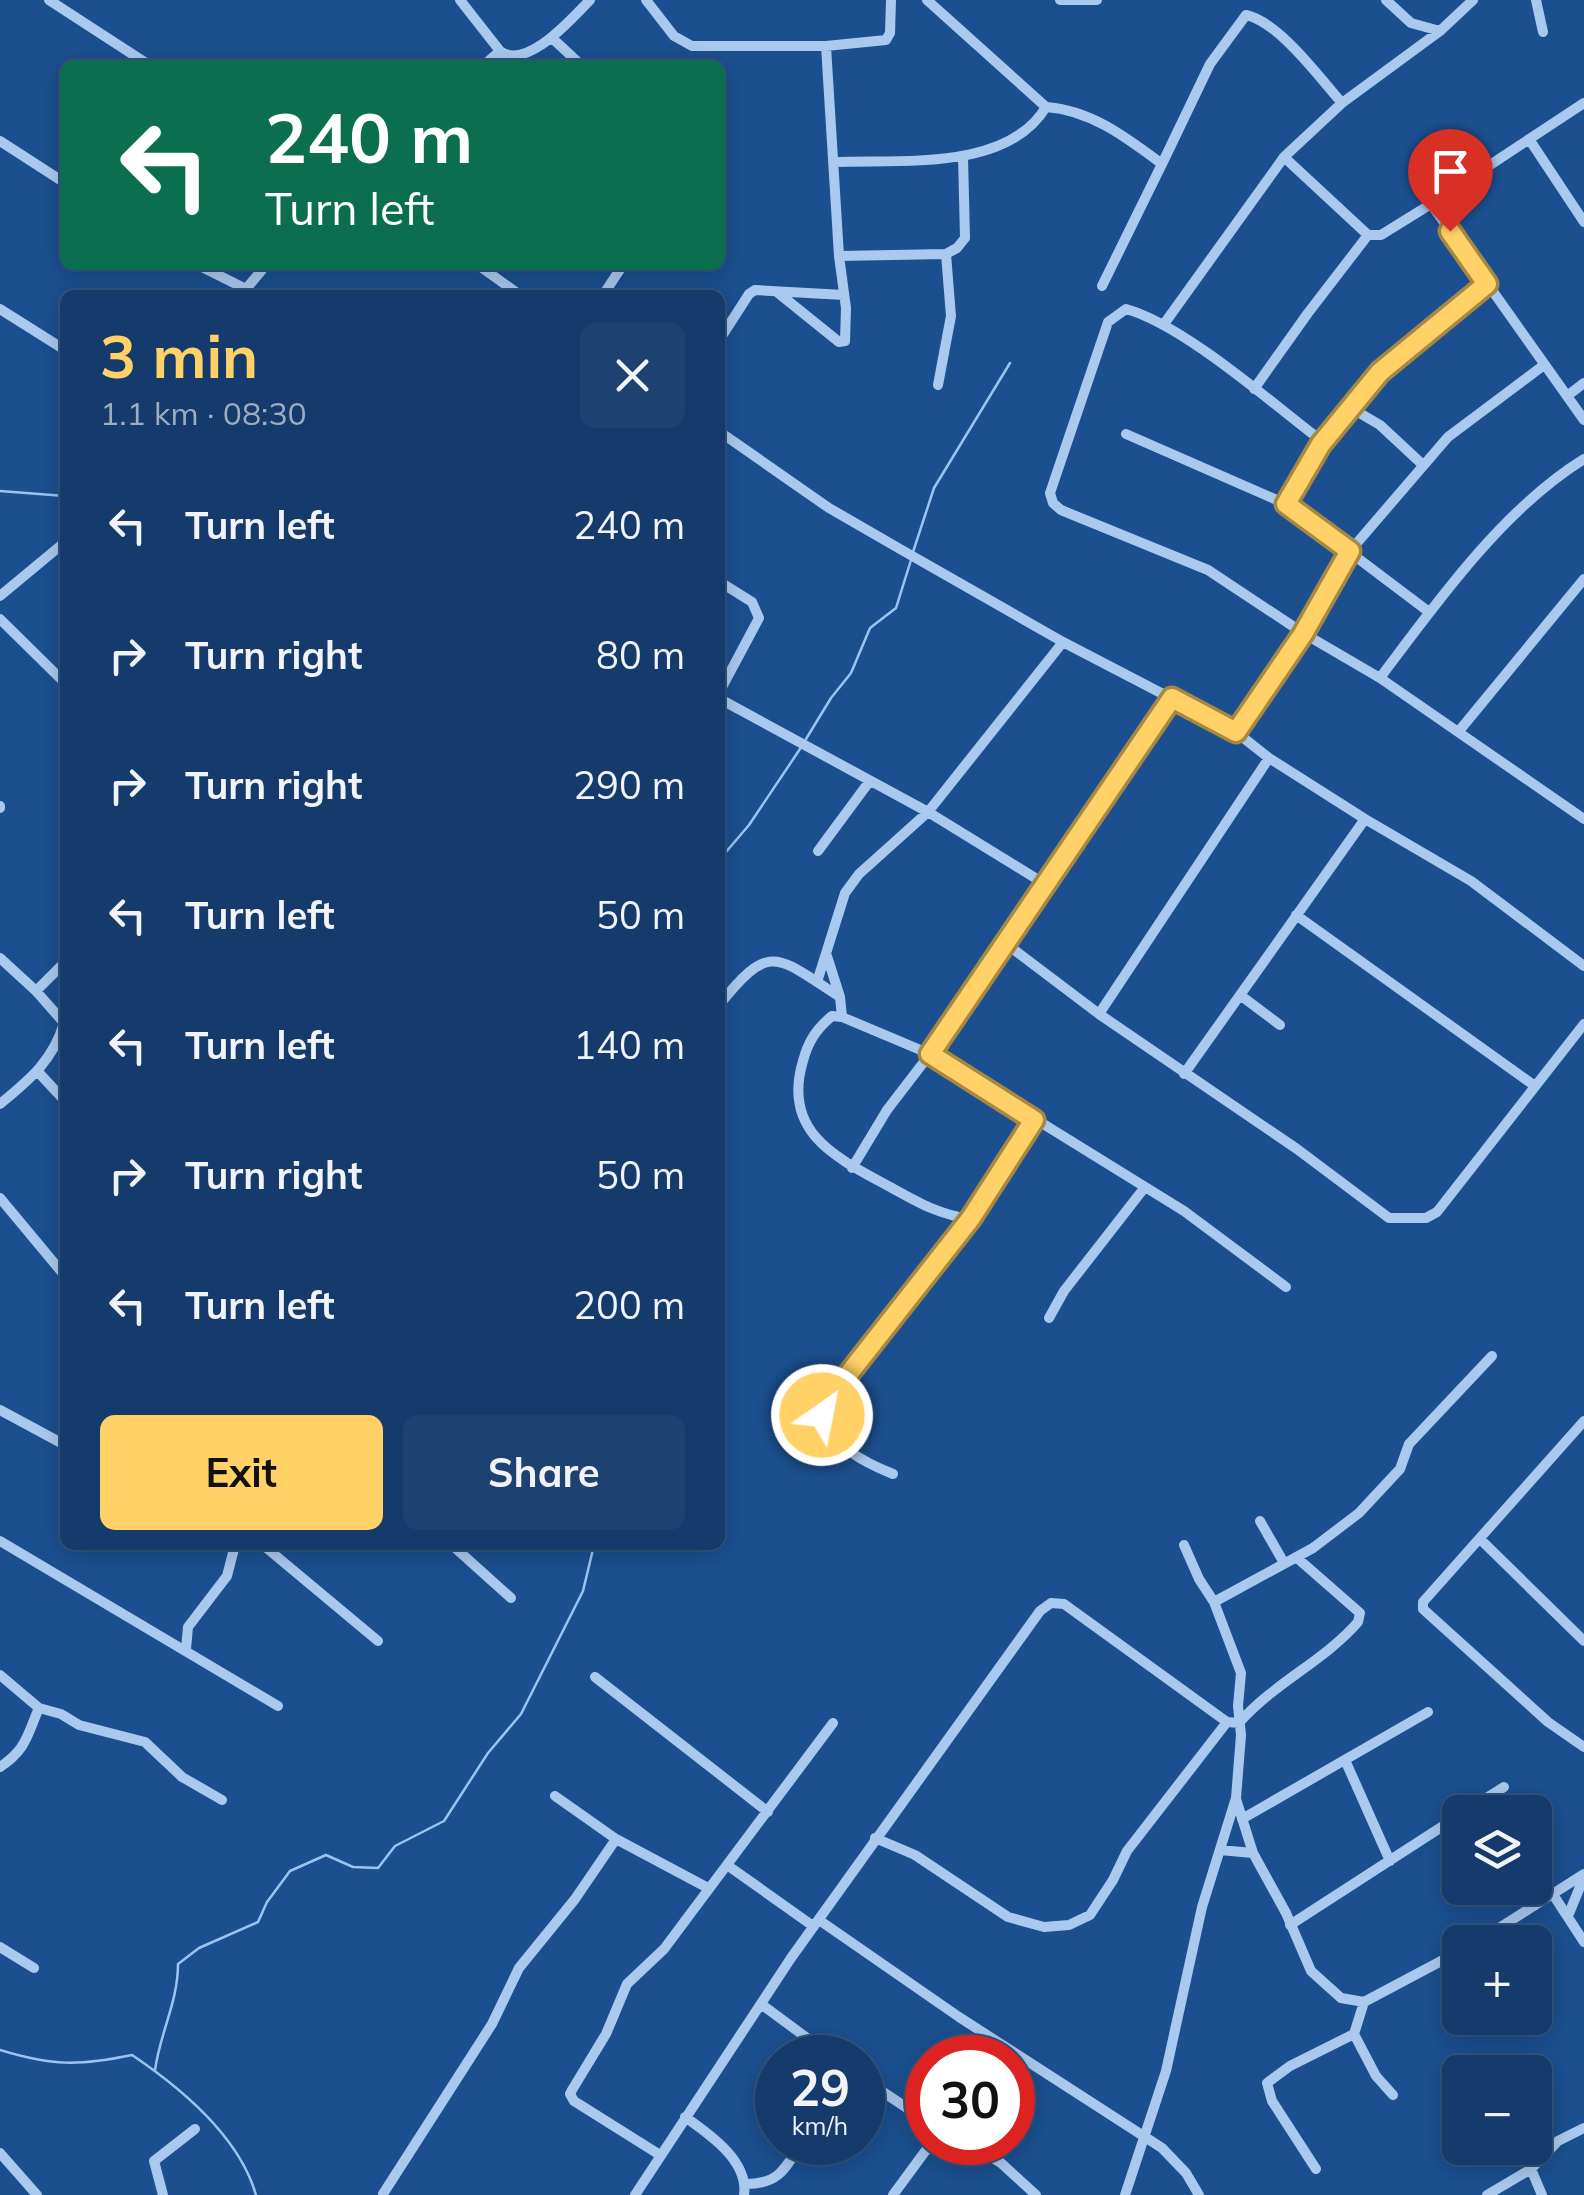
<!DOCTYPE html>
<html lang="en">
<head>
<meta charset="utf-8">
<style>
  :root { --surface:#143b6b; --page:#1d4271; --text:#f1f3f6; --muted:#9dadc1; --line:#33557e; --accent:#ffd166 }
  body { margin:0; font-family:Mulish,sans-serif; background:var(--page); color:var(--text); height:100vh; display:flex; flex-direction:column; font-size:38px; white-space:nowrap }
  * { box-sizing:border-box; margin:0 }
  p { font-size:32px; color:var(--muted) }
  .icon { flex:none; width:55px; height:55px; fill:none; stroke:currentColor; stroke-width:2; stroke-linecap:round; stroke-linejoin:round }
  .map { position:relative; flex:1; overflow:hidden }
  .drawer { position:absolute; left:60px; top:290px; width:665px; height:1260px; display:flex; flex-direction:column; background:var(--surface); border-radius:15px; box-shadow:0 5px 25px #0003,0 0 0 2px var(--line) }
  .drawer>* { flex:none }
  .banner { position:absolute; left:60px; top:60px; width:665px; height:210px; border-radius:15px; box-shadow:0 5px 25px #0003,0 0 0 2px var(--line); background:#0b6e4f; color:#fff; overflow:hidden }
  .buttons { position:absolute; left:1442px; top:1795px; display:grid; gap:20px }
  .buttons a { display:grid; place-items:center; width:110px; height:110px; border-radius:15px; background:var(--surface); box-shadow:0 5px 25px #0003,0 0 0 2px var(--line); font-size:50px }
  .speed { position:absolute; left:755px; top:2035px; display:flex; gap:20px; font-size:50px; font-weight:700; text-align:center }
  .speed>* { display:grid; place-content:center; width:130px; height:130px; border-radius:50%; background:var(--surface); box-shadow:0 5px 25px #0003,0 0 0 2px var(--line); line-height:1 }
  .speed small { font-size:25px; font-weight:400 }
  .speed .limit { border:15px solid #d22; background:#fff; color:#111 }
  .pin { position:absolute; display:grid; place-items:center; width:85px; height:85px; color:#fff; margin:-102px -42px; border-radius:50% 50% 50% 0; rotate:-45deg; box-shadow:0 0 10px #0007 }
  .pin .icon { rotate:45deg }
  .me { position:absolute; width:110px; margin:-55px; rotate:33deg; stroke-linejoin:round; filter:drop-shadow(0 0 8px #0008) }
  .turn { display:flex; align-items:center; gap:35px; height:210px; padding:0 40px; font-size:45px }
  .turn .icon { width:130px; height:130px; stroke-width:2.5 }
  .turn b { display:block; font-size:70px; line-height:85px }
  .round { display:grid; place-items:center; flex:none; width:105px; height:105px; border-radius:15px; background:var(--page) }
  .head { display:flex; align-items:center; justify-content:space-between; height:170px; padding:0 40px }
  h1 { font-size:60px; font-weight:700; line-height:75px; color:var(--accent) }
  .action { display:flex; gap:20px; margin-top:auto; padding:20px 40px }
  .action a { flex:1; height:115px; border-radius:15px; background:var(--accent); color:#111; font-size:40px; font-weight:700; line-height:115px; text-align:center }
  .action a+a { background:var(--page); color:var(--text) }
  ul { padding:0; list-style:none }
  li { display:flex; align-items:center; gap:30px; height:130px; padding:0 40px }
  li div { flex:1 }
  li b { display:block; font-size:38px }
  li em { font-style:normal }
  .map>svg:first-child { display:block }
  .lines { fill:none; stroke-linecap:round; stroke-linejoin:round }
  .stream { stroke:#9cc4f0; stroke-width:2.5 }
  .street { stroke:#a9c9ee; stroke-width:10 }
  .route-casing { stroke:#a68842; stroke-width:25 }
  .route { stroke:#ffd166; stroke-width:18 }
</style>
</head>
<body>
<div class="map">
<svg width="1584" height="2195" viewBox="0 0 1584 2195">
  <rect width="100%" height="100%" fill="#1b4f8f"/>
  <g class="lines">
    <path class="stream" d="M0,491l65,5
      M913,552l21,-64 76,-125
      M806,739l25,-41 20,-25 19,-45 26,-20 15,-48
      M720,859l29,-34 53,-79
      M0,2050c52,16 79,16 132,5 49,33 107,81 124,140
      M155,2070c5,-37 23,-68 23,-106l21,-16 59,-26 9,-20 23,-31 36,-16 27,12 25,1 17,-22 49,-25 44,-68 33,-39 62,-123 11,-46"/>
    <path class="street" d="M49,0l100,65
      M460,0l40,51c27,20 72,-33 90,-51
      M646,0l28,36 18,10h134l60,-6 4,-7 1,-33
      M927,0l119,107c45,3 81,31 116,57l48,-100 36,-49c33,7 73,62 96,88
      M1060,0h37
      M1386,0l25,23 29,8
      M1536,0l7,32
      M552,38l29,27
      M484,65l16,-14
      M1529,139l55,83
      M0,141l65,42
      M1284,157l84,78
      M834,162c65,-3 173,10 212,-55
      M1431,204l153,216
      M839,256l107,-2 11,-6 8,-10 -2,-81
      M198,265l48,24 20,-24
      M478,265l42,30
      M1102,286l60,-122
      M777,292l62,50 6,-1 1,-33 -7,-52 -13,-210
      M603,295l20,-30
      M0,309l65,41
      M1164,324l120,-167 58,-54 98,-72 33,-31
      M720,339l29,-45 6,-4 89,5
      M938,385l13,-69 -5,-62
      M1254,389l54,-76 60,-78h13l50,-31 153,-101
      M1567,396l17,-13
      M1351,408l29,17 43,40
      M720,432l109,76 71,41 163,93 173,90 33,26 96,61 106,62 113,85
      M1126,434l160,70 143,108
      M1321,444l-7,-9c-48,-37 -133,-111 -188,-126l-18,13 -58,171 3,10 8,7 147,60 95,63 77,45 204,141
      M1286,504l35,-60 58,-72 108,-88
      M720,582l32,20 7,16 -39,73
      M0,596l65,-54
      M0,619l65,64
      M1380,678c56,-75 124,-170 204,-219
      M720,699l208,113 117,72
      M1459,731l125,-152
      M1236,732l67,-99 47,-82 98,-114 96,-72
      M0,806v2
      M818,851l51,-69
      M1296,915l239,171
      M1005,943l94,71 198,135 92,69h37l11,-6 147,-188
      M827,956l13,41
      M0,958l36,33 29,33
      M817,982l28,-89 14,-19 69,-62 135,-170
      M36,991l29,-29
      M1240,995l40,30
      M720,1004c51,-64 57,-47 120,-7l2,20 88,37 254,157 102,76
      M1099,1014l170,-256
      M842,1017l-10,-1c-16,13 -24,26 -29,45 -22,73 36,98 89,127 27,15 48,27 79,31
      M39,1073l26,28
      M1184,1074l181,-255
      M0,1104c29,-24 53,-43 64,-81
      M852,1168l35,-58 43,-56 241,-356
      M0,1198l65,78
      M1049,1318l15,-27 81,-104
      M0,1410l65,35
      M1584,1421l-161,181v7l125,113 36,25
      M893,1474c-30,-12 -59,-27 -71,-59l3,-11 146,-185 63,-99
      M1260,1521l24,42
      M1480,1539l104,102
      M0,1541l278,165
      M263,1545l115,96
      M452,1545l59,53
      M1214,1602l99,-54 46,-35 41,-44 9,-25 83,-88
      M186,1649l2,-22 39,-51 8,-31
      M0,1675l39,33c-12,27 -12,41 -39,59
      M595,1677l173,135
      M39,1708l22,6 18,11 66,17 37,35 40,23
      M1345,1760l45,101
      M555,1796l61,43 92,49
      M1236,1799l17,54 33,60 25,58 30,27 23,4 96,-51
      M1464,1812l40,-25
      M1242,1819l186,-107
      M875,1838l40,17 93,62 36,10 25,-2 21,-10 23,-35 14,-29 100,-129
      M1220,1850l33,3
      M727,1865l86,61
      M1554,1896l30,46
      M1568,1916l16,-39
      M819,1920l140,97 203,131 24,25 13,22
      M1290,1925l170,-110
      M1477,1942l107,-68
      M0,1947l34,21
      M1364,2002l-10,32 22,42 17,19
      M761,2004l73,54
      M862,2078l66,44
      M685,2117c24,17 64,44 59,78
      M967,2142l34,21 35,32
      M0,2153l37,42
      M660,2155l-86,-54 -4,-7 2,-4 34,-56 21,-50 37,-35 169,-226
      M1316,2169l-44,-68 -5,-18 23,-17 64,-32
      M1531,2169l11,26
      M746,2184c34,0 39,-16 56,-42
      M383,2194l109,-170 27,-56 56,-69 41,-60
      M163,2195l-9,-34 41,-32
      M635,2195l156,-237 249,-347 11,-8 13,1 163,118 12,1c36,-41 84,-61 119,-101l2,-9 -64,-56
      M893,2195l39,-53
      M1125,2195l41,-124 36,-164 34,-109 5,-63 -3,-29 3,-33 -27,-71 -15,-23 -15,-34
      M1487,2195l44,-26 27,-28 26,-13"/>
  </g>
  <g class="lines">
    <g class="route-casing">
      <path id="route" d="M822,1415l3,-11 146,-186 63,-98 -104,-66 242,-356 64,34 67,-98 47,-83 -64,-47 35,-60 59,-72 107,-88 -37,-53"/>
    </g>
    <use href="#route" class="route"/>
  </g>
</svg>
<div class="buttons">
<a><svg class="icon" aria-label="layers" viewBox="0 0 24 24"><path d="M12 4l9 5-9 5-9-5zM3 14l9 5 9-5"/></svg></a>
<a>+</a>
<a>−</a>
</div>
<div class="speed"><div>29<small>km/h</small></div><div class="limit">30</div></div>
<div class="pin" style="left:1450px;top:231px;background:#d93025"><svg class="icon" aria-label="arrive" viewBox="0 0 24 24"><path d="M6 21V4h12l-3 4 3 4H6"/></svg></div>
<svg class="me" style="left:822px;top:1415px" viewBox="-20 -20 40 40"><circle r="17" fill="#ffd166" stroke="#fff" stroke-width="3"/><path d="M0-11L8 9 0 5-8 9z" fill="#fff"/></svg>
<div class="banner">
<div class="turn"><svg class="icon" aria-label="left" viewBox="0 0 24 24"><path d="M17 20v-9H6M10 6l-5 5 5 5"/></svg><div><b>240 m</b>Turn left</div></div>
</div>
<section class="drawer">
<div class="head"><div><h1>3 min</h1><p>1.1 km · 08:30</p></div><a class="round"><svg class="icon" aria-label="close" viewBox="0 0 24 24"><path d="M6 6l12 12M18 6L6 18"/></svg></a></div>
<ul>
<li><svg class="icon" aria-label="left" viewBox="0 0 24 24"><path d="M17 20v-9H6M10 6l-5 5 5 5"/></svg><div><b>Turn left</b></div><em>240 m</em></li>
<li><svg class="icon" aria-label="right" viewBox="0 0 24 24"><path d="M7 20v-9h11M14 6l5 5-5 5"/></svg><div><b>Turn right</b></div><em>80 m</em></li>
<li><svg class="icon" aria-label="right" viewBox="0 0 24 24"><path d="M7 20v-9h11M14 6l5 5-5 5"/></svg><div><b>Turn right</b></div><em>290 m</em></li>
<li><svg class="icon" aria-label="left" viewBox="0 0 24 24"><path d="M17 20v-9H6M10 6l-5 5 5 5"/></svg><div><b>Turn left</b></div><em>50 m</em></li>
<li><svg class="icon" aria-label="left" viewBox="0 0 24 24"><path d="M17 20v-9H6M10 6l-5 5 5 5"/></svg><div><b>Turn left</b></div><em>140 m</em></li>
<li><svg class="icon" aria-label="right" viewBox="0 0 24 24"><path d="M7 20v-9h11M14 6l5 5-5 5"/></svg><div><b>Turn right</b></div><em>50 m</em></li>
<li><svg class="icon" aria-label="left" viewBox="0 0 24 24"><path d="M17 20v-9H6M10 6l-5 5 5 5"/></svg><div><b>Turn left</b></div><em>200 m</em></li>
</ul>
<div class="action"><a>Exit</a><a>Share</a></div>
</section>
</div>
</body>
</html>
